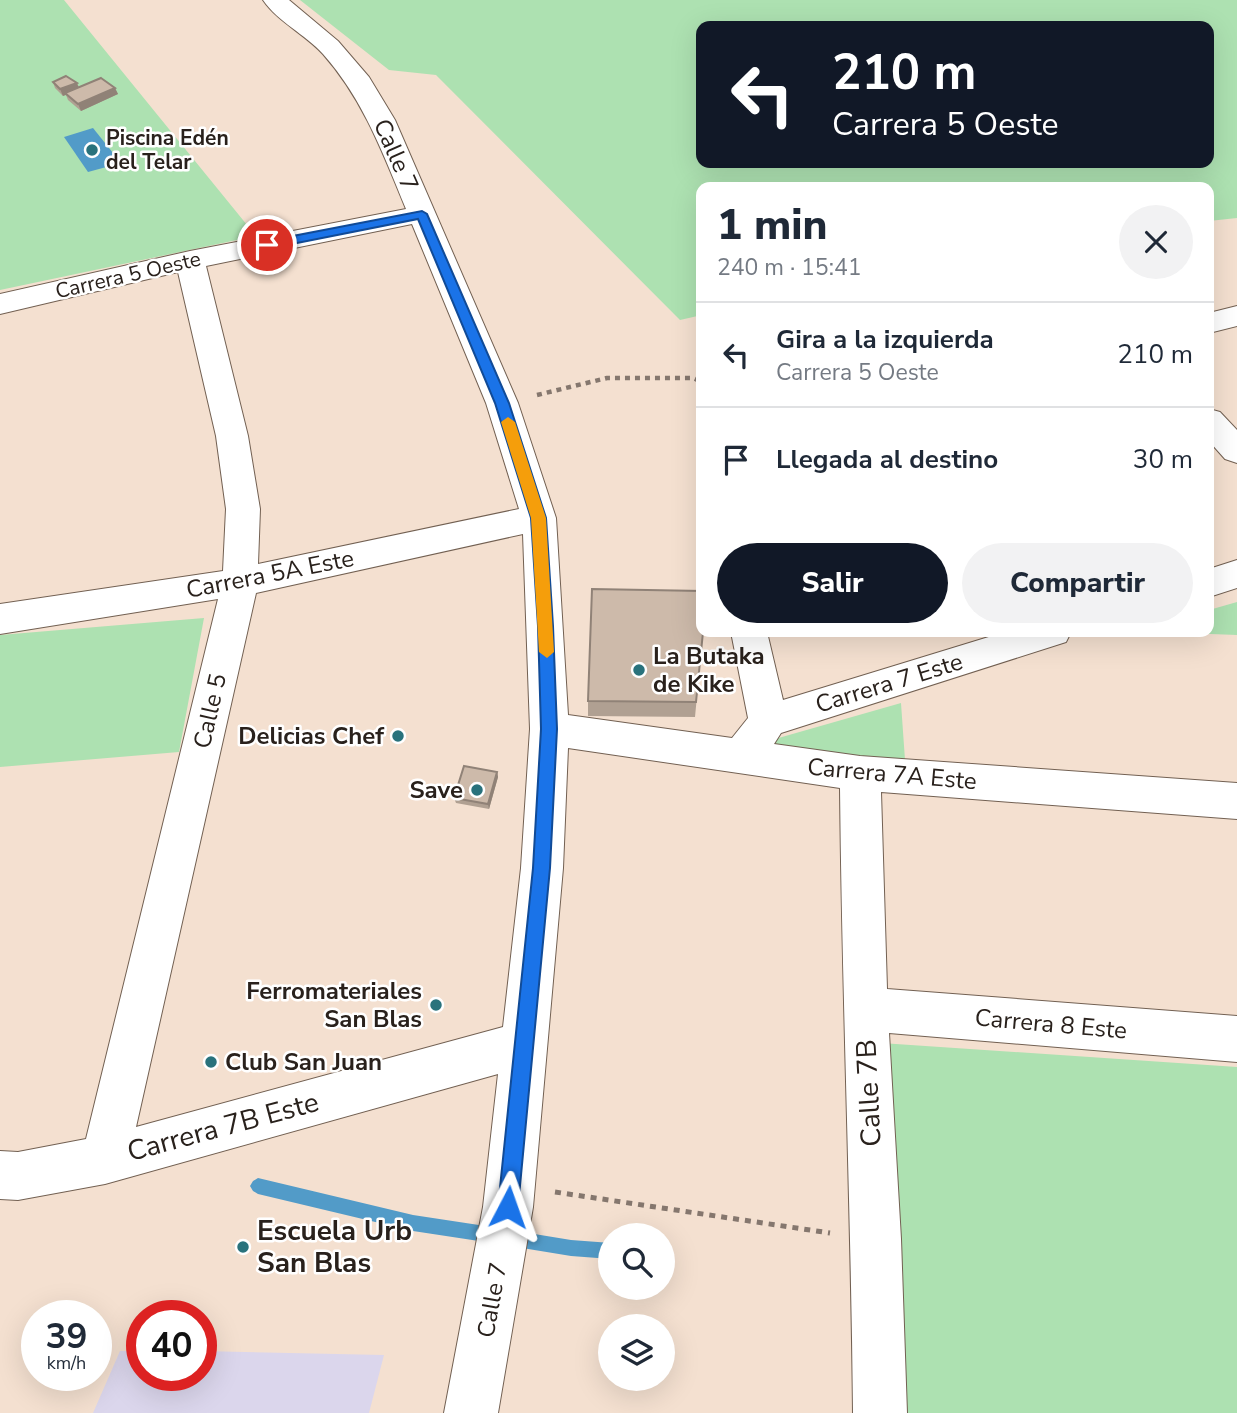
<!DOCTYPE html>
<html lang="es">
<head>
<meta charset="utf-8">
<style>
  :root { --surface:#fff; --page:#f2f2f3; --text:#1f2937; --muted:#747a83; --line:#e0e1e3; --accent:#111827 }
  body { margin:0; font-family:"Nunito Sans",sans-serif; background:var(--page); color:var(--text); height:100vh; display:flex; flex-direction:column; font-size:26px; white-space:nowrap }
  * { box-sizing:border-box; margin:0 }
  p { font-size:23px; color:var(--muted) }
  .icon { flex:none; width:38px; height:38px; fill:none; stroke:currentColor; stroke-width:2; stroke-linecap:round; stroke-linejoin:round }
  .map { position:relative; flex:1; overflow:hidden }
  .drawer { position:absolute; left:696px; top:182px; width:518px; height:455px; display:flex; flex-direction:column; background:var(--surface); border-radius:14px; box-shadow:0 7px 28px #0002 }
  .drawer>* { flex:none }
  .hud { position:absolute; left:696px; top:21px; width:518px; height:147px; border-radius:14px; box-shadow:0 7px 28px #0002; background:#111827; color:#fff; overflow:hidden }
  .controls { position:absolute; left:598px; top:1223px; display:grid; gap:14px }
  .controls a { display:grid; place-items:center; width:77px; height:77px; border-radius:50%; background:var(--surface); box-shadow:0 7px 28px #0002; font-size:35px }
  .speed { position:absolute; left:21px; top:1300px; display:flex; gap:14px; font-size:35px; font-weight:700; text-align:center }
  .speed>* { display:grid; place-content:center; width:91px; height:91px; border-radius:50%; background:var(--surface); box-shadow:0 7px 28px #0002; line-height:1 }
  .speed small { font-size:18px; font-weight:400 }
  .speed .limit { border:10px solid #d22; background:#fff; color:#111 }
  .pin { position:absolute; display:grid; place-items:center; width:60px; height:60px; color:#fff; margin:-30px; border:4px solid #fff; border-radius:50%; box-shadow:0 2px 7px #0007 }
  .me { position:absolute; width:77px; margin:-38px; rotate:4deg; stroke-linejoin:round; filter:drop-shadow(0 0 5px #0008) }
  .turn { display:flex; align-items:center; gap:24px; height:147px; padding:0 21px; font-size:32px }
  .turn .icon { width:91px; height:91px; stroke-width:2.5 }
  .turn b { display:block; font-size:49px; line-height:60px }
  .round { display:grid; place-items:center; flex:none; width:74px; height:74px; border-radius:37px; background:var(--page) }
  .headline { display:flex; align-items:center; justify-content:space-between; height:119px; padding:0 21px }
  h1 { font-size:42px; font-weight:800; line-height:52px }
  .action { display:flex; gap:14px; margin-top:auto; padding:14px 21px }
  .action a { flex:1; height:80px; border-radius:42px; background:var(--accent); color:#fff; font-size:28px; font-weight:800; line-height:80px; text-align:center }
  .action a+a { background:var(--page); color:var(--text) }
  ul { padding:0; list-style:none }
  li { display:flex; align-items:center; gap:21px; height:105px; padding:0 21px; border-top:2px solid var(--line) }
  li div { flex:1 }
  li b { display:block; font-size:26px }
  li em { font-style:normal }
  .map>svg:first-child { display:block }
  .education { fill:#dbd6ec }
  .green { fill:#ade1b1; fill-rule:evenodd }
  .water { fill:#529bc8 }
  .lines { fill:none; stroke-linecap:round; stroke-linejoin:round }
  .stream { fill:#529bc8; fill-rule:evenodd }
  .minor-casing { stroke:#726052; stroke-width:2 }
  .path-far1 { stroke:#85776e; stroke-width:4.5; stroke-dasharray:5 5; stroke-linecap:butt }
  .path { stroke:#85776e; stroke-width:5; stroke-dasharray:6 6; stroke-linecap:butt }
  .minor { fill:#fff; fill-rule:evenodd }
  .wall { fill:#b0a092 }
  .shaded-wall { fill:#908277 }
  .building { fill:#cdbaaa; stroke:#908277; stroke-width:2 }
  .route { fill:#1a73e8; stroke:#114b97; stroke-width:2 }
  .slow { fill:#f59e0b }
  .poi-dot { fill:#29727c; stroke:#fff; stroke-width:2.5 }
  .labels { text-anchor:middle; dominant-baseline:central; stroke-width:5; stroke-linejoin:round; paint-order:stroke }
  .far-poi-label { font-size:21px; font-weight:bold; fill:#29211c; stroke:#fff; text-anchor:start }
  .far-street-label { font-size:21px; fill:#29211c; stroke:#fff }
  .street-label { font-size:24px; fill:#29211c; stroke:#fff }
  .poi-label { font-size:24px; font-weight:bold; fill:#29211c; stroke:#fff; text-anchor:end }
  .near-street-label { font-size:28px; fill:#29211c; stroke:#fff }
  .near-poi-label { font-size:28px; font-weight:bold; fill:#29211c; stroke:#fff; text-anchor:start }
</style>
</head>
<body>
<div class="map">
<svg width="1237" height="1413" viewBox="0 0 1237 1413">
  <rect width="100%" height="100%" fill="#f4e0d0"/>
  <path class="education" d="M120,1351h22v25h59v-25l183,4 -15,58h-276z"/>
  <path class="green" d="M0,0h64l192,236 -256,54z
    M300,0h937v218l-28,3v-34h-507v128l-22,5 -244,-245 -47,-5zM1209,26v137h-507v-137z
    M1237,602v33l-79,-3h51v-22z
    M204,618l-25,134 -179,15v-132z
    M901,703l4,57 -142,-9 5,-10z
    M881,1043l356,24v346h-346z"/>
  <path class="water" d="M93,128l28,35 -33,9 -24,-35z"/>
  <g class="lines">
    <path class="stream" d="M258,1178l155,37 79,12 6,2 2,6 -2,6 -6,2 -79,-12 -155,-37 -5,-3 -3,-5 3,-5z
      M510,1230l61,10 40,3v16l-40,-3 -61,-10 -6,-2 -2,-6 2,-6z"/>
    <g class="minor-casing">
      <path id="minor" d="M263,0h26l49,41 31,36 26,43 123,283 38,115 12,197 164,23 16,-20 -17,-86h36l16,68 222,-68h66l-5,10 -285,91 -7,11 86,12 377,27v36l-356,-27 6,197 350,27v46l-348,-29 12,206 6,174h-54c-2,-209 -11,-417 -13,-625l-272,-40 -5,120 -30,339 -35,206h-54l39,-206 15,-133 -393,110 -87,16 -18,-1v-48l18,1 68,-13 132,-540 -218,35v-30l223,-33 3,-62 -10,-73 -38,-164 -178,42v-20l190,-43 216,-42c-23,-56 -43,-110 -83,-155 -18,-20 -45,-32 -60,-54zM412,224l74,179 33,106 -261,55 2,-55 -12,-73 -42,-170zM523,534l7,195 -9,139 -18,159 -367,100 120,-534z
        M1237,306v20l-28,7v-20z
        M1209,409l11,3 17,18v33l-12,-4 -16,-18z
        M1237,560v28l-28,9v-28z"/>
    </g>
    <path class="path-far1" d="M537,395l70,-17h86l9,4"/>
    <path class="path" d="M555,1192l275,41"/>
    <use href="#minor" class="minor"/>
  </g>
  <path class="wall" d="M53,82l24,1 2,4 36,1 3,6 -37,17 -13,-11 -2,-5 -3,1 -8,-8z
    M703,632l-8,85 -107,-1v-15z
    M497,772l1,5 -9,32 -33,-6 -2,-5z"/>
  <path class="shaded-wall" d="M77,83l2,6 -16,7 -3,-7z
    M115,88l3,6 -37,17 -3,-7z
    M497,772l1,5 -9,32 -1,-5z"/>
  <path class="building" d="M66,76l11,7 -17,6 -7,-7z
    M101,78l14,10 -37,16 -13,-11z
    M592,589l110,2 1,41 -7,70 -108,-1z
    M464,766l33,6 -9,32 -34,-6z"/>
  <path class="route" d="M422,211l5,3 82,189 37,115 7,108 4,103 -7,139 -32,339 -3,8 -7,3 -7,-3 -3,-8 35,-339 8,-139 -3,-103 -7,-108 -36,-115 -77,-184 -151,30 -6,-4 6,-4z"/>
  <path class="slow" d="M508,417l7,5 31,96 8,134 -7,6 -8,-6 -8,-134 -30,-96z"/>
  <g class="poi-dot">
    <circle cx="92" cy="150" r="7"/>
    <circle cx="639" cy="670" r="7"/>
    <circle cx="398" cy="736" r="7"/>
    <circle cx="477" cy="790" r="7"/>
    <circle cx="436" cy="1005" r="7"/>
    <circle cx="211" cy="1062" r="7"/>
    <circle cx="243" cy="1247" r="7"/>
  </g>
  <g class="labels">
    <g class="far-poi-label">
      <text x="106" y="138">Piscina Edén<tspan x="106" dy="24">del Telar</tspan></text>
    </g>
    <g class="far-street-label">
      <text transform="translate(128 275) rotate(-13)">Carrera 5 Oeste</text>
    </g>
    <g class="street-label">
      <text transform="translate(396 155) rotate(66)">Calle 7</text>
      <text transform="translate(270 574) rotate(-11)">Carrera 5A Este</text>
      <text transform="translate(889 683) rotate(-17)">Carrera 7 Este</text>
      <text transform="translate(210 711) rotate(-77)">Calle 5</text>
      <text transform="translate(892 774) rotate(5)">Carrera 7A Este</text>
      <text transform="translate(1051 1024) rotate(5)">Carrera 8 Este</text>
      <text transform="translate(492 1300) rotate(-80)">Calle 7</text>
    </g>
    <g class="poi-label">
      <text x="653" y="656" text-anchor="start">La Butaka<tspan x="653" dy="28">de Kike</tspan></text>
      <text x="384" y="736">Delicias Chef</text>
      <text x="463" y="790">Save</text>
      <text x="422" y="991">Ferromateriales<tspan x="422" dy="28">San Blas</tspan></text>
      <text x="225" y="1062" text-anchor="start">Club San Juan</text>
    </g>
    <g class="near-street-label">
      <text transform="translate(869 1093) rotate(-93)">Calle 7B</text>
      <text transform="translate(223 1127) rotate(-15)">Carrera 7B Este</text>
    </g>
    <g class="near-poi-label">
      <text x="257" y="1231">Escuela Urb<tspan x="257" dy="32">San Blas</tspan></text>
    </g>
  </g>
</svg>
<div class="controls">
<a><svg class="icon" aria-label="search" viewBox="0 0 24 24"><circle cx="10" cy="10" r="6"/><path d="M15 15l6 6"/></svg></a>
<a><svg class="icon" aria-label="layers" viewBox="0 0 24 24"><path d="M12 4l9 5-9 5-9-5zM3 14l9 5 9-5"/></svg></a>
</div>
<div class="speed"><div>39<small>km/h</small></div><div class="limit">40</div></div>
<div class="pin" style="left:267px;top:245px;background:#d93025"><svg class="icon" aria-label="arrive" viewBox="0 0 24 24"><path d="M6 21V4h12l-3 4 3 4H6"/></svg></div>
<svg class="me" style="left:508px;top:1207px" viewBox="-20 -20 40 40"><path d="M0-17L14 15 0 8-14 15z" fill="#1a73e8" stroke="#fff" stroke-width="4"/></svg>
<div class="hud">
<div class="turn"><svg class="icon" aria-label="left" viewBox="0 0 24 24"><path d="M17 20v-9H6M10 6l-5 5 5 5"/></svg><div><b>210 m</b>Carrera 5 Oeste</div></div>
</div>
<section class="drawer">
<div class="headline"><div><h1>1 min</h1><p>240 m · 15:41</p></div><a class="round"><svg class="icon" aria-label="close" viewBox="0 0 24 24"><path d="M6 6l12 12M18 6L6 18"/></svg></a></div>
<ul>
<li><svg class="icon" aria-label="left" viewBox="0 0 24 24"><path d="M17 20v-9H6M10 6l-5 5 5 5"/></svg><div><b>Gira a la izquierda</b><p>Carrera 5 Oeste</p></div><em>210 m</em></li>
<li><svg class="icon" aria-label="arrive" viewBox="0 0 24 24"><path d="M6 21V4h12l-3 4 3 4H6"/></svg><div><b>Llegada al destino</b></div><em>30 m</em></li>
</ul>
<div class="action"><a>Salir</a><a>Compartir</a></div>
</section>
</div>
</body>
</html>
